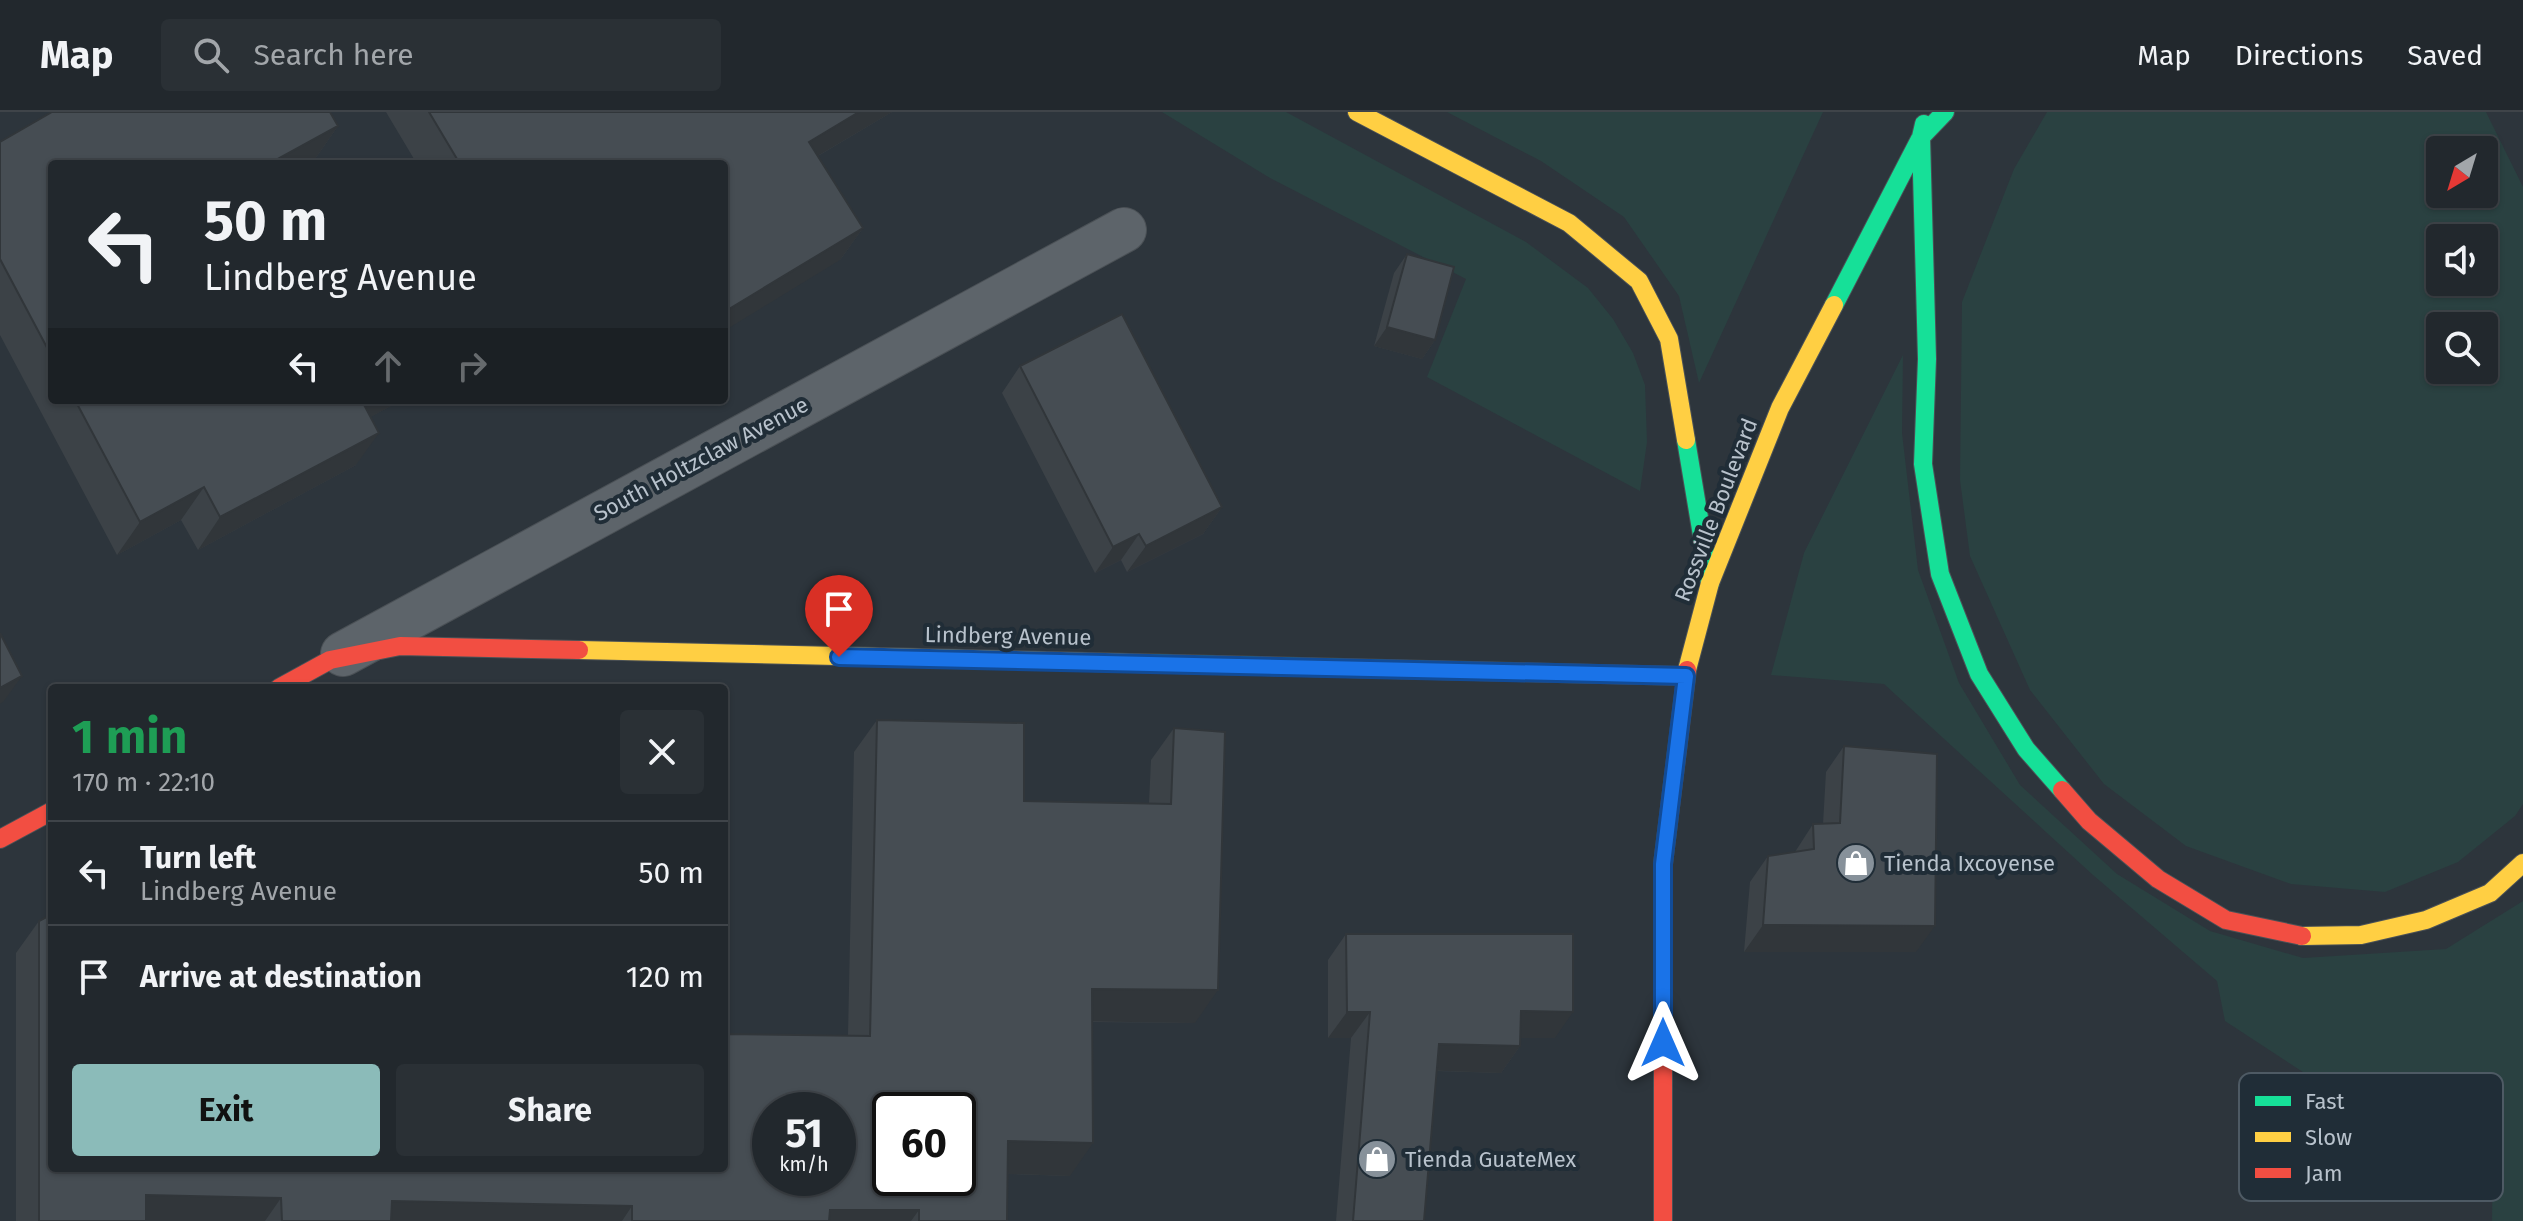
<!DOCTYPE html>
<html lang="en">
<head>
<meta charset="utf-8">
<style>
  :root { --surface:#22282d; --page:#2a3035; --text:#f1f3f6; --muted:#a2a6aa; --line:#3f4449; --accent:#8bbbb9 }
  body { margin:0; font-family:"Fira Sans",sans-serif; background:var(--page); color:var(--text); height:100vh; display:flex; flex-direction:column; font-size:30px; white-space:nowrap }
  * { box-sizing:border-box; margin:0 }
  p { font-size:26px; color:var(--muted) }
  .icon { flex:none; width:44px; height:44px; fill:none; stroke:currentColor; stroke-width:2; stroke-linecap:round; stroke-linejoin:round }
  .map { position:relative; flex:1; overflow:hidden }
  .drawer { position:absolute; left:48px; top:572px; width:680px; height:488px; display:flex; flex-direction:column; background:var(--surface); border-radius:8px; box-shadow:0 2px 6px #0004,0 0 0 2px var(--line) }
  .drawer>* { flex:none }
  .guide { position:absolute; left:48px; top:48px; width:680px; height:244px; border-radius:8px; box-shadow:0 2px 6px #0004,0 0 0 2px var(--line); background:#22282d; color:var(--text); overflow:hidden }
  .needle { width:52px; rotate:218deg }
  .tools { position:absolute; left:2426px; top:24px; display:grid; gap:16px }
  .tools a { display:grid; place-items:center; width:72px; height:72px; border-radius:8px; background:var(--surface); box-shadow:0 2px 6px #0004,0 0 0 2px var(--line); font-size:40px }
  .speed { position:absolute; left:752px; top:980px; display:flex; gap:16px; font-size:40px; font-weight:700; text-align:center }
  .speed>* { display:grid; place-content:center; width:104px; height:104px; border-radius:50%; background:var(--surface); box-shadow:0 2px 6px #0004,0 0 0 2px var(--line); line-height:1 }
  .speed small { font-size:20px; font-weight:400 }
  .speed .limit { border:4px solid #111; border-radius:12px; background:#fff; color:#111 }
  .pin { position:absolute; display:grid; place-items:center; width:68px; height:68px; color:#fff; margin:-82px -34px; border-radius:50% 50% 50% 0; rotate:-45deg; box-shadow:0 0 8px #0007 }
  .pin .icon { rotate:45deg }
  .me { position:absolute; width:88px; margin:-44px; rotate:0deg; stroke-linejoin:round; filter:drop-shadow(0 0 6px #0008) }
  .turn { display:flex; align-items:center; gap:28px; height:168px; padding:0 24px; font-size:36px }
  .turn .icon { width:104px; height:104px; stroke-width:2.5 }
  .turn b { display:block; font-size:56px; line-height:68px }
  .lanes { display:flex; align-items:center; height:76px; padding:0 24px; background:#0003; justify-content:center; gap:40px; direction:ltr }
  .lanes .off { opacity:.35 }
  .round { display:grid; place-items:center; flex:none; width:84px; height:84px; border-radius:8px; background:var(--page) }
  .summary { display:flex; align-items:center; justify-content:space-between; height:136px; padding:0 24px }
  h1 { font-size:48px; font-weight:700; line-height:60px; color:#1e9e55 }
  .button { display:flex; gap:16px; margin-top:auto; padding:16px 24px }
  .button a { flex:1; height:92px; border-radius:8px; background:var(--accent); color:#111; font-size:32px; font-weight:700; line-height:92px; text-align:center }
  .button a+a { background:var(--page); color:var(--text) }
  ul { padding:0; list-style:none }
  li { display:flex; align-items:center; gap:24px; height:104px; padding:0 24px; border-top:2px solid var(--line) }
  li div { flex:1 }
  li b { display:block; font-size:30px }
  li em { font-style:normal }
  header { display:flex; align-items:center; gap:48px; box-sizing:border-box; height:112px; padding:0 40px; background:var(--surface); border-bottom:2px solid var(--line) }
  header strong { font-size:38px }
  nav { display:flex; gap:44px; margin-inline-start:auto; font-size:28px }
  .search { width:560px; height:72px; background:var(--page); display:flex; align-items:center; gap:20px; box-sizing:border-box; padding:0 28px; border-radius:8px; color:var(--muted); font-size:30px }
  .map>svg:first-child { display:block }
  .green { fill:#2a4141; fill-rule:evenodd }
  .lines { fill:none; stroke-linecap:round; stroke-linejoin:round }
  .street-casing { stroke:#4b5156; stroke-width:46 }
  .fast-casing { stroke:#4b5156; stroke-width:20 }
  .slow-casing { stroke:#4b5156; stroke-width:20 }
  .jam-casing { stroke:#4b5156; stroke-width:20 }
  .street { stroke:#5d646a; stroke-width:44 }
  .fast { stroke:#16e098; stroke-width:18 }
  .slow { stroke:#ffcf43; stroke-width:18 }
  .jam { stroke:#f24e42; stroke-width:18 }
  .wall { fill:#3c4247 }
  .shaded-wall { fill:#31363a }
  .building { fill:#464d53; stroke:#31363a; stroke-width:2; fill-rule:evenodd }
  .route-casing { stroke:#114b97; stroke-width:20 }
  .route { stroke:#1a73e8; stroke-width:14 }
  .labels { text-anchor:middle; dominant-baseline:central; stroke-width:8; stroke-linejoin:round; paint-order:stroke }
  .street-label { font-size:22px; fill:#b8c2cc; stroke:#202d37 }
  .poi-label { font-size:22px; fill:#b8c2cc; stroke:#202d37; text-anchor:start }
  .key { fill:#202d37; stroke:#4e5a64; stroke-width:2 }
  .key-label { font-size:22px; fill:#b8c2cc }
</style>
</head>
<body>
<header>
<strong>Map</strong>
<div class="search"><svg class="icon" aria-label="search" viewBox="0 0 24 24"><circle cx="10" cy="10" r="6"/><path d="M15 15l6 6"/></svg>Search here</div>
<nav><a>Map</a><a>Directions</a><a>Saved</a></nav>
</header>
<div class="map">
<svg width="2523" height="1109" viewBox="0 0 2523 1109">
  <rect width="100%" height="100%" fill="#2d353c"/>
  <path class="green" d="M1162,0h124l240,130 62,46 25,31 20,34 12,32 2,57 -7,49 -213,-114 39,-98 -196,-101z
    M1447,0h376l-124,271 -20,-87 -55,-79 -83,-56z
    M2047,0h439l37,75v617l-8,12 -57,46 -73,30 -94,-8 -105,-38 -82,-62 -74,-94 -60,-134 -10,-76 2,-178 52,-133zM2484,38v44h-44v-44zM2484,126v44h-44v-44zM2484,214v44h-44v-44z
    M1903,243l-1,78 16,137 41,113 61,102 97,89 93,57 93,27 143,-9 77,-48v320h-31l1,-79 -138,-36 -130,-85 -8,-40 -124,-106 -209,-191 -113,-9 33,-122z"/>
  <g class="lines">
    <g class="street-casing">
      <path id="street" d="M343,542l781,-424"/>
    </g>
    <g class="fast-casing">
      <path id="fast" d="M1945,0l-24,25 6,222 -4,105 17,110 39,100 47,75 36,41
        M1834,193l87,-168 3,-13
        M1686,328l24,143
        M1130,551l556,13"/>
    </g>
    <g class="slow-casing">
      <path id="slow" d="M1357,0l212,111 70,58 30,58 17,101
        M579,538l551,13
        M1687,558l23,-87 70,-175 54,-103
        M2302,824l59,-1 65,-15 64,-27 33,-30"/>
    </g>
    <g class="jam-casing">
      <path id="jam" d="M279,576l51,-28 70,-14 179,4
        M2062,678l27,31 69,58 68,41 76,16
        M0,727l52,-28
        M1663,1109v-357l24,-194"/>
    </g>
    <use href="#street" class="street"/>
    <use href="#fast" class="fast"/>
    <use href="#slow" class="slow"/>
    <use href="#jam" class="jam"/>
  </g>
  <path class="wall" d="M386,0h506l-74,44 45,72 -23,32 -116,-96h-307z
    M338,14l-23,33 -263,5v236h350l-32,17 -14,48 -158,85 -17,-30 -64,35 -117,-220v-193z
    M1407,142l28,86 -13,19 -48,-13 20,-73z
    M1020,254l202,141 -19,27 -76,38 -6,-12 -26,13 -93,-180z
    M877,608l147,81 125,2 2,-43 23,-32 21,295 -103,-1 -22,154 -62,-2 -1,47h-991v-268l23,-32 13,247 796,-133 6,-283z
    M1844,634l72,206h-172l6,-70 18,-26 27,-4 18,-28h10l3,-52z
    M1346,822l209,104h-35v8l-19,27 -64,-2 -13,150h-88l15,-183h-23v-78z"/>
  <path class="shaded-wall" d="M859,0h33l-105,62 22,-32z
    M338,14l-23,33 -10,5h-34l3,-3z
    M863,116l-23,32 -116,71v-19z
    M1387,215l48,13 -13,19 -48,-13z
    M363,288h39l-63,34z
    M379,321l-23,32 -158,85 22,-33z
    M204,375l-23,33 -64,35 23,-33z
    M1222,395l-19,27 -76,38 19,-26z
    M1139,422l-18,26 -26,13 18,-26z
    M22,564l-18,25 -4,3v-16z
    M1763,813l172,1 -19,26h-172z
    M1092,877l126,1 -23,33 -126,-2z
    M1521,899l52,1 -18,26h-53z
    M1347,900h23l-19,26h-23z
    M1439,932l81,2 -19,27 -81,-3z
    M1008,1029l85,2 -23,33 -85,-3z
    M146,1083l135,3 -16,23h-137z
    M392,1089l240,5 -10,15h-244z
    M830,1098h89l-8,11h-89z"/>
  <path class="building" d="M52,0h278l8,14 -64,35 1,3h-223v193l-52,-98v-117z
    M429,0h430l-50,30 54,86 -139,84v-148h-264z
    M1407,142l47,13 -19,73 -48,-13z
    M1122,202l100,193 -76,39 -7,-12 -26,13 -93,-181z
    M75,288h288l-1,1 17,32 -159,84 -16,-30 -64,35z
    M0,521l22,43 -22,12z
    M877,608l147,3v78l147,3 3,-76 51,4 -7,258 -126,-1 1,154 -85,-2 -1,80h-88v-11h-89l-1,11h-197v-15l-240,-5 -1,20h-109l-1,-23 -135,-3v26h-107v-300l13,-7v254h672v-134l146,2zM770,998h68v68h-68zM890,998h68v68h-68z
    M1844,634l93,8 -2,172 -172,-1 5,-69 46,-7 -1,-25 27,-1z
    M1346,822h227v78l-52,-1 -1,35 -81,-2 -15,177h-71l17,-209h-23z"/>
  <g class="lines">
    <g class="route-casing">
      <path id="route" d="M839,545l847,19 -23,188v179"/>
    </g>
    <use href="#route" class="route"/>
  </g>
  <defs>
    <g id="shop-disc" transform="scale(2)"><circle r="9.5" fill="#87919a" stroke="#202d37"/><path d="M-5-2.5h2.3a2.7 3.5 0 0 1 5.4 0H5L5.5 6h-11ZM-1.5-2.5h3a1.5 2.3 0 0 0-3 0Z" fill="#fff"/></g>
  </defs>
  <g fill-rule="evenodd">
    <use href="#shop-disc" x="1856" y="751"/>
    <use href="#shop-disc" x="1377" y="1047"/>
  </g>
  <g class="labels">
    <g class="street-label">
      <text transform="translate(701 347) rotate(-28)">South Holtzclaw Avenue</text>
      <text transform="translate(1716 398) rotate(-69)">Rossville Boulevard</text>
      <text transform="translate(1008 524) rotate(1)">Lindberg Avenue</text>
    </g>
    <g class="poi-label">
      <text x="1884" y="751">Tienda Ixcoyense</text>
      <text x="1405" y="1047">Tienda GuateMex</text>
    </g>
  </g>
  <rect x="2239" y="961" width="264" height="128" rx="12" class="key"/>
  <rect x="2255" y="984" width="36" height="10" fill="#16e098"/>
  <rect x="2255" y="1020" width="36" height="10" fill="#ffcf43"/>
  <rect x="2255" y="1056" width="36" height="10" fill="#f24e42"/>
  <g class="key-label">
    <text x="2305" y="997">Fast</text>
    <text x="2305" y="1033">Slow</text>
    <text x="2305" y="1069">Jam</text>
  </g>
</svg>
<div class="tools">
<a><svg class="needle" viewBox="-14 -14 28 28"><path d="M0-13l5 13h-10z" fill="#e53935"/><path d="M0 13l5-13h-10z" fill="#a2a6aa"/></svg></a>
<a><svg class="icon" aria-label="sound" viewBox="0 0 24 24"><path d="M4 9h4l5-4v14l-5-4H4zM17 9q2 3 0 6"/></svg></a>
<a><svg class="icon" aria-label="search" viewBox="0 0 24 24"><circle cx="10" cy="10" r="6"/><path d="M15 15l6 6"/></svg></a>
</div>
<div class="speed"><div>51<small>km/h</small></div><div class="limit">60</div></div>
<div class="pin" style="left:839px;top:545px;background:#d93025"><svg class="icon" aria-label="arrive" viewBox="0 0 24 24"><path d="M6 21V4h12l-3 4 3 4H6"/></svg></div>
<svg class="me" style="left:1663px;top:931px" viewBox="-20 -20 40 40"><path d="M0-17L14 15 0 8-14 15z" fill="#1a73e8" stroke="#fff" stroke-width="4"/></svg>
<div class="guide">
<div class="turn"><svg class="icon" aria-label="left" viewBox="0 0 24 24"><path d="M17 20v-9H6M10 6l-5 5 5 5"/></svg><div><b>50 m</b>Lindberg Avenue</div></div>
<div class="lanes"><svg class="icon" aria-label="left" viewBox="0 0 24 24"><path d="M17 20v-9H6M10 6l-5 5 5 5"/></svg><svg class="icon off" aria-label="ahead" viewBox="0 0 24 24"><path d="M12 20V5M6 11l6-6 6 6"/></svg><svg class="icon off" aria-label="right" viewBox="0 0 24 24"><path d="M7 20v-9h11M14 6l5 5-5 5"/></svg></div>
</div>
<section class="drawer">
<div class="summary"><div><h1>1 min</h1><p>170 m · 22:10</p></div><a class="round"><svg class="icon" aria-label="close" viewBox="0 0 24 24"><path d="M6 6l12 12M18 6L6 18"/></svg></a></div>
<ul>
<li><svg class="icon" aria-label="left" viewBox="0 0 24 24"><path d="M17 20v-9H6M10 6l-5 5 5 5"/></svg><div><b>Turn left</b><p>Lindberg Avenue</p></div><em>50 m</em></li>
<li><svg class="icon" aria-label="arrive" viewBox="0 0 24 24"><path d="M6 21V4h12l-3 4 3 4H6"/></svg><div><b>Arrive at destination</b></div><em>120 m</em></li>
</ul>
<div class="button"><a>Exit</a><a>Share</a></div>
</section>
</div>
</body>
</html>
